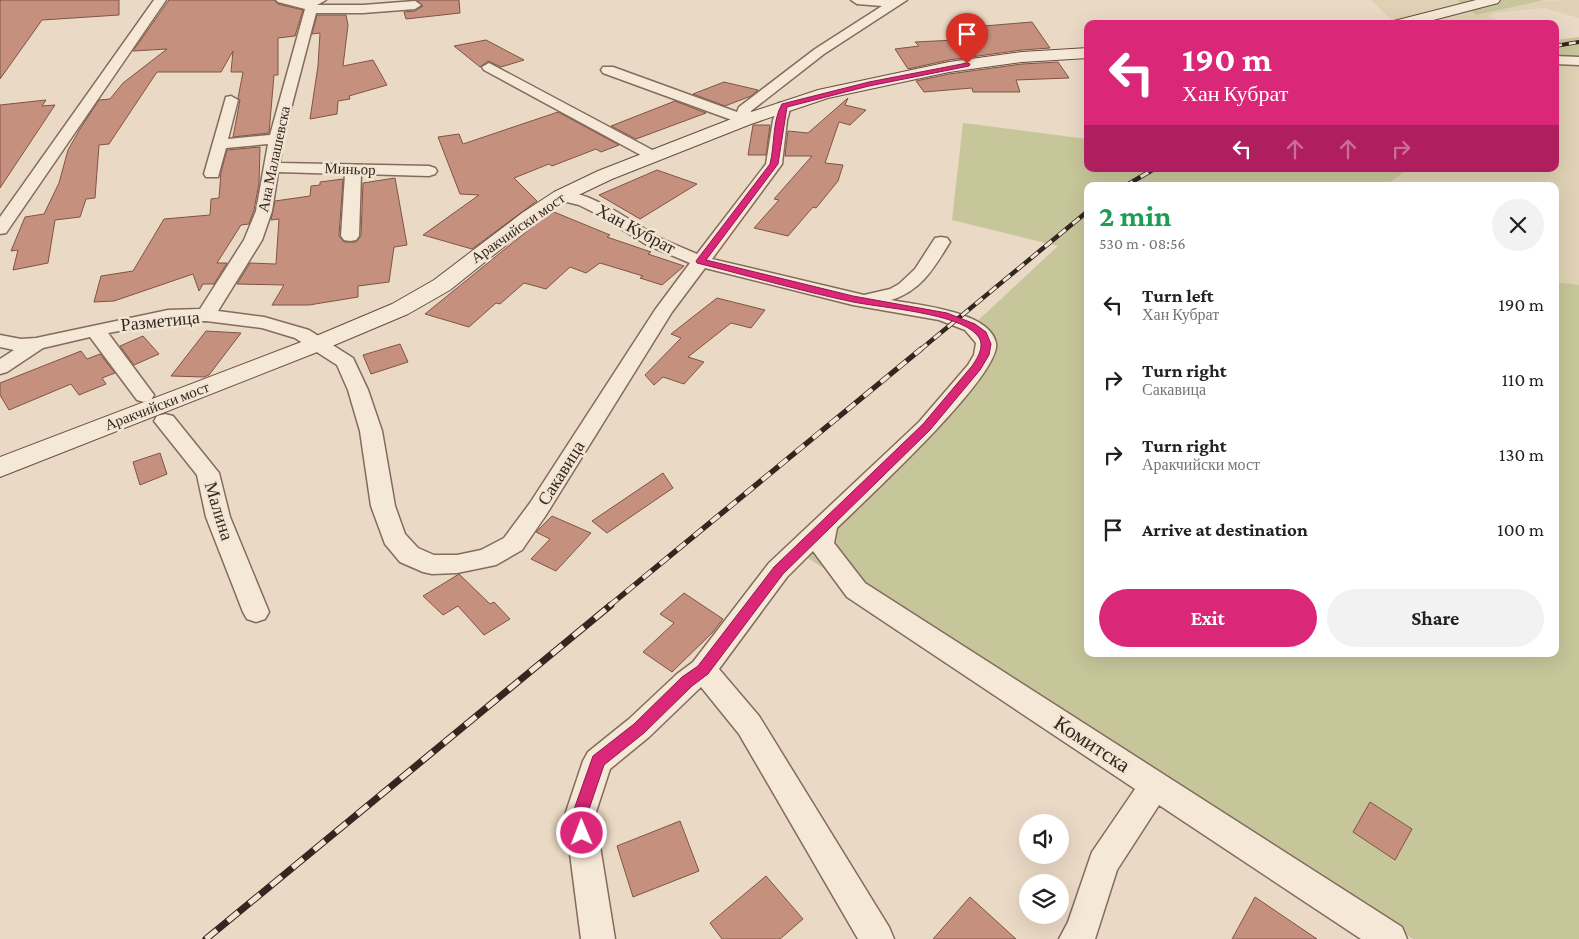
<!DOCTYPE html>
<html lang="en">
<head>
<meta charset="utf-8">
<style>
  :root { --surface:#fff; --page:#f2f2f2; --text:#202124; --muted:#757577; --accent:#db2777 }
  body { margin:0; font-family:"Crimson Pro",serif; background:var(--page); color:var(--text); height:100vh; display:flex; flex-direction:column; font-size:19px; white-space:nowrap }
  * { box-sizing:border-box; margin:0 }
  p { font-size:16px; color:var(--muted) }
  .icon { flex:none; width:28px; height:28px; fill:none; stroke:currentColor; stroke-width:2; stroke-linecap:round; stroke-linejoin:round }
  .map { position:relative; flex:1; overflow:hidden }
  .panel { position:absolute; left:1084px; top:182px; width:475px; height:475px; display:flex; flex-direction:column; background:var(--surface); border-radius:10px; box-shadow:0 5px 20px #0002 }
  .panel>* { flex:none }
  .top-card { position:absolute; left:1084px; top:20px; width:475px; height:152px; border-radius:10px; box-shadow:0 5px 20px #0002; background:#db2777; color:#fff; overflow:hidden }
  .tools { position:absolute; left:1019px; top:814px; display:grid; gap:10px }
  .tools a { display:grid; place-items:center; width:50px; height:50px; border-radius:50%; background:var(--surface); box-shadow:0 5px 20px #0002; font-size:25px }
  .pin { position:absolute; display:grid; place-items:center; width:42px; height:42px; color:#fff; margin:-51px -21px; border-radius:50% 50% 50% 0; rotate:-45deg; box-shadow:0 0 5px #0007 }
  .pin .icon { rotate:45deg }
  .me { position:absolute; width:55px; margin:-28px; rotate:359deg; stroke-linejoin:round; filter:drop-shadow(0 0 4px #0008) }
  .turn { display:flex; align-items:center; gap:18px; height:105px; padding:0 15px; font-size:22px }
  .turn .icon { width:65px; height:65px; stroke-width:2.5 }
  .turn b { display:block; font-size:35px; line-height:42px }
  .lanes { display:flex; align-items:center; height:48px; padding:0 15px; background:#0003; justify-content:center; gap:25px; direction:ltr }
  .lanes .off { opacity:.35 }
  .round { display:grid; place-items:center; flex:none; width:52px; height:52px; border-radius:26px; background:var(--page) }
  .headline { display:flex; align-items:center; justify-content:space-between; height:85px; padding:0 15px }
  h1 { font-size:30px; font-weight:700; line-height:38px; color:#1e9e55 }
  .button { display:flex; gap:10px; margin-top:auto; padding:10px 15px }
  .button a { flex:1; height:58px; border-radius:30px; background:var(--accent); color:#fff; font-size:20px; font-weight:700; line-height:58px; text-align:center }
  .button a+a { background:var(--page); color:var(--text) }
  ul { padding:0; list-style:none }
  li { display:flex; align-items:center; gap:15px; height:75px; padding:0 15px }
  li div { flex:1 }
  li b { display:block; font-size:19px }
  li em { font-style:normal }
  .map>svg:first-child { display:block }
  .farmland { fill:#dfd1b3 }
  .green { fill:#c7c69a }
  .building { fill:#c5917e; stroke:#805345 }
  .lines { fill:none; stroke-linecap:round; stroke-linejoin:round }
  .minor-casing { stroke:#836b5d; stroke-width:3 }
  .secondary-casing { stroke:#654d40; stroke-width:2 }
  .minor { fill:#f6e8d7; fill-rule:evenodd }
  .secondary { fill:#f6e8d7; fill-rule:evenodd }
  .rail-far3-casing { stroke:#35261f; stroke-width:4 }
  .rail-far2-casing { stroke:#35261f; stroke-width:4.5 }
  .rail-far1-casing { stroke:#35261f; stroke-width:5.5 }
  .rail-casing { stroke:#35261f; stroke-width:7 }
  .rail-far3 { stroke:#f2e5d4; stroke-width:2.5; stroke-dasharray:7; stroke-linecap:butt }
  .rail-far2 { stroke:#f2e5d4; stroke-width:3; stroke-dasharray:9; stroke-linecap:butt }
  .rail-far1 { stroke:#f2e5d4; stroke-width:4; stroke-dasharray:11; stroke-linecap:butt }
  .rail { stroke:#f2e5d4; stroke-width:5; stroke-dasharray:14; stroke-linecap:butt }
  .route { fill:#db2777; stroke:#8e194d }
  .labels { text-anchor:middle; dominant-baseline:central; stroke-width:5; stroke-linejoin:round; paint-order:stroke }
  .far-street-label { font-size:15px; fill:#35261f; stroke:#f2e5d4 }
  .street-label { font-size:18px; fill:#35261f; stroke:#f2e5d4 }
  .near-street-label { font-size:21px; fill:#35261f; stroke:#f2e5d4 }
</style>
</head>
<body>
<div class="map">
<svg width="1579" height="939" viewBox="0 0 1579 939">
  <rect width="100%" height="100%" fill="#ead9c5"/>
  <path class="farmland" d="M1371,0h86l19,15 59,-14 44,-1v18l-35,-10 -49,5 -6,3 17,8h-110z
    M1555,59l24,1v225l-24,-3v-96h-170l23,-17h147z"/>
  <path class="green" d="M1457,0h87l-68,15z
    M1579,37v23l-24,-1v-19z
    M963,123l124,16 1,30h320l-23,17h-297v468h467v-372l24,3v654h-166l-615,-387 186,-197 -12,-29 86,-80 -106,-26z"/>
  <path class="building" d="M0,0h119v15l-77,5 -42,59z
    M169,0h105l4,4 25,6 -8,26 -17,2v37h-4l-5,58 -36,4 7,-37 -2,-2 5,-26h-12l2,-21 -12,21h-64l-48,72 -10,1 -4,53 -9,1 -6,18 -25,3 -7,43 -35,7 5,-20 -7,1 14,-34 19,-3 15,-31 9,-33 12,-21 19,-29 11,-1 13,-16 44,-34 -34,2z
    M417,0h42l1,13 -54,6 -2,-7 11,-1 8,-5z
    M317,15h29l2,10 -5,41 30,-6 14,25 -38,11 1,3 -12,2 -1,13 -27,5 8,-53 2,-33 -8,1z
    M1032,22l18,26 -28,2 -73,10 -41,9 -13,-20 24,-3 -4,-4 60,-3 -4,-6h5l-4,-6z
    M486,40l38,20 -23,7 -13,-6 -8,6 -26,-21z
    M1058,62l11,16 -53,2 4,12h-47l-1,-4 -48,4 -8,-11 33,-7 73,-10z
    M724,82l34,8 -7,6 -26,10 -32,-12z
    M848,98l-3,7 21,5 -16,15 -11,-3 -14,41 18,2 -5,16 -22,27 -3,-1 -25,29 -34,-8 25,-28 -5,-1 38,-43h-27l3,-25 20,2z
    M46,100l-4,6 13,-1 -55,83v-83z
    M675,101l31,12 -70,26 -25,-13z
    M558,112l61,33 -18,7 -5,-3 -44,17 -3,-2 -35,14 23,23 -65,48 -49,-14 56,-40 -19,-1 -22,-57 21,-3 4,10z
    M753,125h17l-4,30h-18z
    M260,147l-1,36 -5,27 -5,14 -8,1 -24,38h10l-13,21h-11l-4,7 -6,-17 -79,27 -20,1 7,-26 32,-5 31,-52 46,-4 1,-16 8,-1 2,-26 6,-22z
    M657,170l40,14 -57,35 -41,-24z
    M395,178l12,67 -13,2 -5,35 -31,4v11l-49,8h-37l12,-20 -47,-1 13,-21 26,1 3,-45 -8,1 4,-19 35,-5 1,-10 9,-1v-3l23,-3 -4,57 5,6h12l5,-6 2,-53z
    M554,212l56,23 -3,2 44,15 -3,2 36,12 -22,19 -22,-7 3,-2 -43,-13 -14,10 -16,-6 -24,22 -22,-6 -24,21 -4,-1 -27,24 -44,-13 112,-91z
    M717,298l48,12 -14,18 -20,-5 -43,34 16,5 -20,22 -21,-7 -9,8 -9,-10 36,-37 -10,-4z
    M206,331l35,2 -32,42 -5,2 -33,-1z
    M143,336l16,18 -25,11 -14,-19z
    M400,344l8,18 -37,12 -8,-19z
    M81,351l6,8 13,-5 15,19 -13,5 4,6 -27,11 -8,-11 -62,26 -9,-15v-12z
    M160,453l7,21 -27,11 -7,-23z
    M663,473l10,15 -66,45 -15,-12z
    M552,516l39,17 -35,38 -25,-12 19,-20 -14,-7z
    M459,574l31,30 4,-2 16,17 -26,16 -26,-29 -15,9 -20,-19z
    M684,593l39,26 -10,13 -41,40 -29,-20 31,-29 -14,-9z
    M1370,802l42,27 -17,31 -42,-28z
    M680,821l19,50 -66,26 -16,-51z
    M766,876l37,43 -23,20h-58l-12,-16z
    M970,897l46,42h-83z
    M1255,897l62,42h-85z"/>
  <g class="lines">
    <g class="minor-casing">
      <path id="minor" d="M154,0h12l-160,233 -6,1v-17z
        M276,0h50l-9,5h46l52,-4 6,4 -6,4 -52,4h-47l-33,126 -3,24 149,3 6,2 2,3 -2,3 -6,2 -68,-2 -2,62 -3,4 -6,1 -6,-1 -3,-4 4,-62 -67,-2 -6,39 -10,29 -44,71 46,6 45,13 44,28 15,32 14,41 13,75 10,28 13,14 16,7h23l24,-5 23,-12 26,-35 125,-193 35,-47 -43,-18 -50,-31 -18,-9 -24,-6 -2,-3 2,-3c29,-8 78,30 103,44 12,6 26,11 39,17l69,-90 7,-44 6,-17h10l2,3 -4,14 -5,44 -70,95 152,36 26,-6 9,-5 16,-15 20,-31 6,-1 6,1 3,4c-16,26 -29,49 -59,58 25,5 99,11 105,43 6,32 -132,158 -159,185l-3,15 31,40 537,344 5,12h-46l-202,-134 -42,65 -22,69h-36l9,-17 24,-70 43,-63 -288,-192 -34,-46 -26,26 -68,92 40,47 130,211 5,12h-36l-119,-205 -38,-47 -52,50 -39,32 -15,46 20,124h-34l-16,-124 18,-54 5,-9 41,-33 48,-45 16,-12 76,-99 150,-141 49,-57 6,-10 2,-12 -11,-13 -26,-10 -86,-15 -148,-37 -33,44 -126,203 -24,35 -26,15 -39,8 -25,1 -9,-2 -23,-10 -15,-18 -14,-38 -11,-75 -12,-41 -11,-25 -42,-27 -33,-10 -56,-7 -38,1 -60,11 46,62 -3,5 -7,2 -7,-2 -47,-63 -47,11 -36,24 -7,2v-15l14,-9 -14,-3v-12l21,4 15,-1 132,-28 32,-1 44,-69 12,-29 12,-67 -42,4 -8,29h-12l-2,-3 22,-77 5,-1 7,4 -10,39 42,-4 35,-126 -27,-7z
        M851,0h56l-83,54 -73,57 1,9 -2,3h-10l-137,-50 -2,-3 2,-3h10l124,45 2,-5 76,-58 67,-43 -25,-2z
        M1555,56l24,1v8l-24,-1z
        M489,63l169,90 3,3 -3,3h-10l-164,-89 -2,-3z
        M165,414l8,2 46,57 11,44 39,95 -4,7 -9,3 -9,-3 -4,-7 -37,-95 -9,-42 -43,-54 3,-5z"/>
    </g>
    <g class="secondary-casing">
      <path id="secondary" d="M1476,0h24l-2,3 -80,21h-26l2,-3z
        M1088,48v10l-66,4 -73,10 -121,26 -77,26 -139,55 -44,21 -32,21 -86,69 -42,24 -83,35 -325,128v-20l309,-118 83,-35 42,-24 88,-67 32,-21 44,-21 141,-55 79,-26 131,-28 73,-10z"/>
    </g>
    <use href="#minor" class="minor"/>
    <use href="#secondary" class="secondary"/>
    <g class="rail-far3-casing">
      <path id="rail-far3" d="M1555,46l24,-4"/>
    </g>
    <g class="rail-far2-casing">
      <path id="rail-far2" d="M1125,186l29,-17
        M920,350l168,-139"/>
    </g>
    <g class="rail-far1-casing">
      <path id="rail-far1" d="M609,606l312,-257"/>
    </g>
    <g class="rail-casing">
      <path id="rail" d="M206,939l405,-334"/>
    </g>
    <use href="#rail-far3" class="rail-far3"/>
    <use href="#rail-far2" class="rail-far2"/>
    <use href="#rail-far1" class="rail-far1"/>
    <use href="#rail" class="rail"/>
  </g>
  <path class="route" d="M967,63l3,1 -1,2 -100,20 -82,21 -9,57 -72,96 147,36 94,17 28,11 11,8 5,12 -2,11 -9,15 -50,60 -147,144 -75,100 -16,12 -48,47 -40,32 -17,50 3,18 -2,5 -6,2 -5,-2 -5,-23 21,-59 41,-32 48,-47 16,-11 76,-99 149,-143 49,-58c6,-9 14,-21 5,-31 -19,-22 -94,-27 -124,-33 -52,-11 -104,-26 -156,-39l-1,-2 74,-97c5,-19 2,-43 12,-60l87,-22z"/>
  <g class="labels">
    <g class="far-street-label">
      <text transform="translate(274 159) rotate(-78)">Ана Малашевска</text>
      <text transform="translate(350 169) rotate(2)">Миньор</text>
      <text transform="translate(518 228) rotate(-35)">Аракчийски мост</text>
      <text transform="translate(157 406) rotate(-21)">Аракчийски мост</text>
    </g>
    <g class="street-label">
      <text transform="translate(636 229) rotate(28)">Хан Кубрат</text>
      <text transform="translate(160 321) rotate(-6)">Разметица</text>
      <text transform="translate(561 473) rotate(-58)">Сакавица</text>
      <text transform="translate(219 511) rotate(73)">Малина</text>
    </g>
    <g class="near-street-label">
      <text transform="translate(1092 744) rotate(33)">Комитска</text>
    </g>
  </g>
</svg>
<div class="tools">
<a><svg class="icon" aria-label="sound" viewBox="0 0 24 24"><path d="M4 9h4l5-4v14l-5-4H4zM17 9q2 3 0 6"/></svg></a>
<a><svg class="icon" aria-label="layers" viewBox="0 0 24 24"><path d="M12 4l9 5-9 5-9-5zM3 14l9 5 9-5"/></svg></a>
</div>
<div class="pin" style="left:967px;top:64px;background:#d93025"><svg class="icon" aria-label="arrive" viewBox="0 0 24 24"><path d="M6 21V4h12l-3 4 3 4H6"/></svg></div>
<svg class="me" style="left:582px;top:833px" viewBox="-20 -20 40 40"><circle r="17" fill="#db2777" stroke="#fff" stroke-width="3"/><path d="M0-11L8 9 0 5-8 9z" fill="#fff"/></svg>
<div class="top-card">
<div class="turn"><svg class="icon" aria-label="left" viewBox="0 0 24 24"><path d="M17 20v-9H6M10 6l-5 5 5 5"/></svg><div><b>190 m</b>Хан Кубрат</div></div>
<div class="lanes"><svg class="icon" aria-label="left" viewBox="0 0 24 24"><path d="M17 20v-9H6M10 6l-5 5 5 5"/></svg><svg class="icon off" aria-label="ahead" viewBox="0 0 24 24"><path d="M12 20V5M6 11l6-6 6 6"/></svg><svg class="icon off" aria-label="ahead" viewBox="0 0 24 24"><path d="M12 20V5M6 11l6-6 6 6"/></svg><svg class="icon off" aria-label="right" viewBox="0 0 24 24"><path d="M7 20v-9h11M14 6l5 5-5 5"/></svg></div>
</div>
<section class="panel">
<div class="headline"><div><h1>2 min</h1><p>530 m · 08:56</p></div><a class="round"><svg class="icon" aria-label="close" viewBox="0 0 24 24"><path d="M6 6l12 12M18 6L6 18"/></svg></a></div>
<ul>
<li><svg class="icon" aria-label="left" viewBox="0 0 24 24"><path d="M17 20v-9H6M10 6l-5 5 5 5"/></svg><div><b>Turn left</b><p>Хан Кубрат</p></div><em>190 m</em></li>
<li><svg class="icon" aria-label="right" viewBox="0 0 24 24"><path d="M7 20v-9h11M14 6l5 5-5 5"/></svg><div><b>Turn right</b><p>Сакавица</p></div><em>110 m</em></li>
<li><svg class="icon" aria-label="right" viewBox="0 0 24 24"><path d="M7 20v-9h11M14 6l5 5-5 5"/></svg><div><b>Turn right</b><p>Аракчийски мост</p></div><em>130 m</em></li>
<li><svg class="icon" aria-label="arrive" viewBox="0 0 24 24"><path d="M6 21V4h12l-3 4 3 4H6"/></svg><div><b>Arrive at destination</b></div><em>100 m</em></li>
</ul>
<div class="button"><a>Exit</a><a>Share</a></div>
</section>
</div>
</body>
</html>
